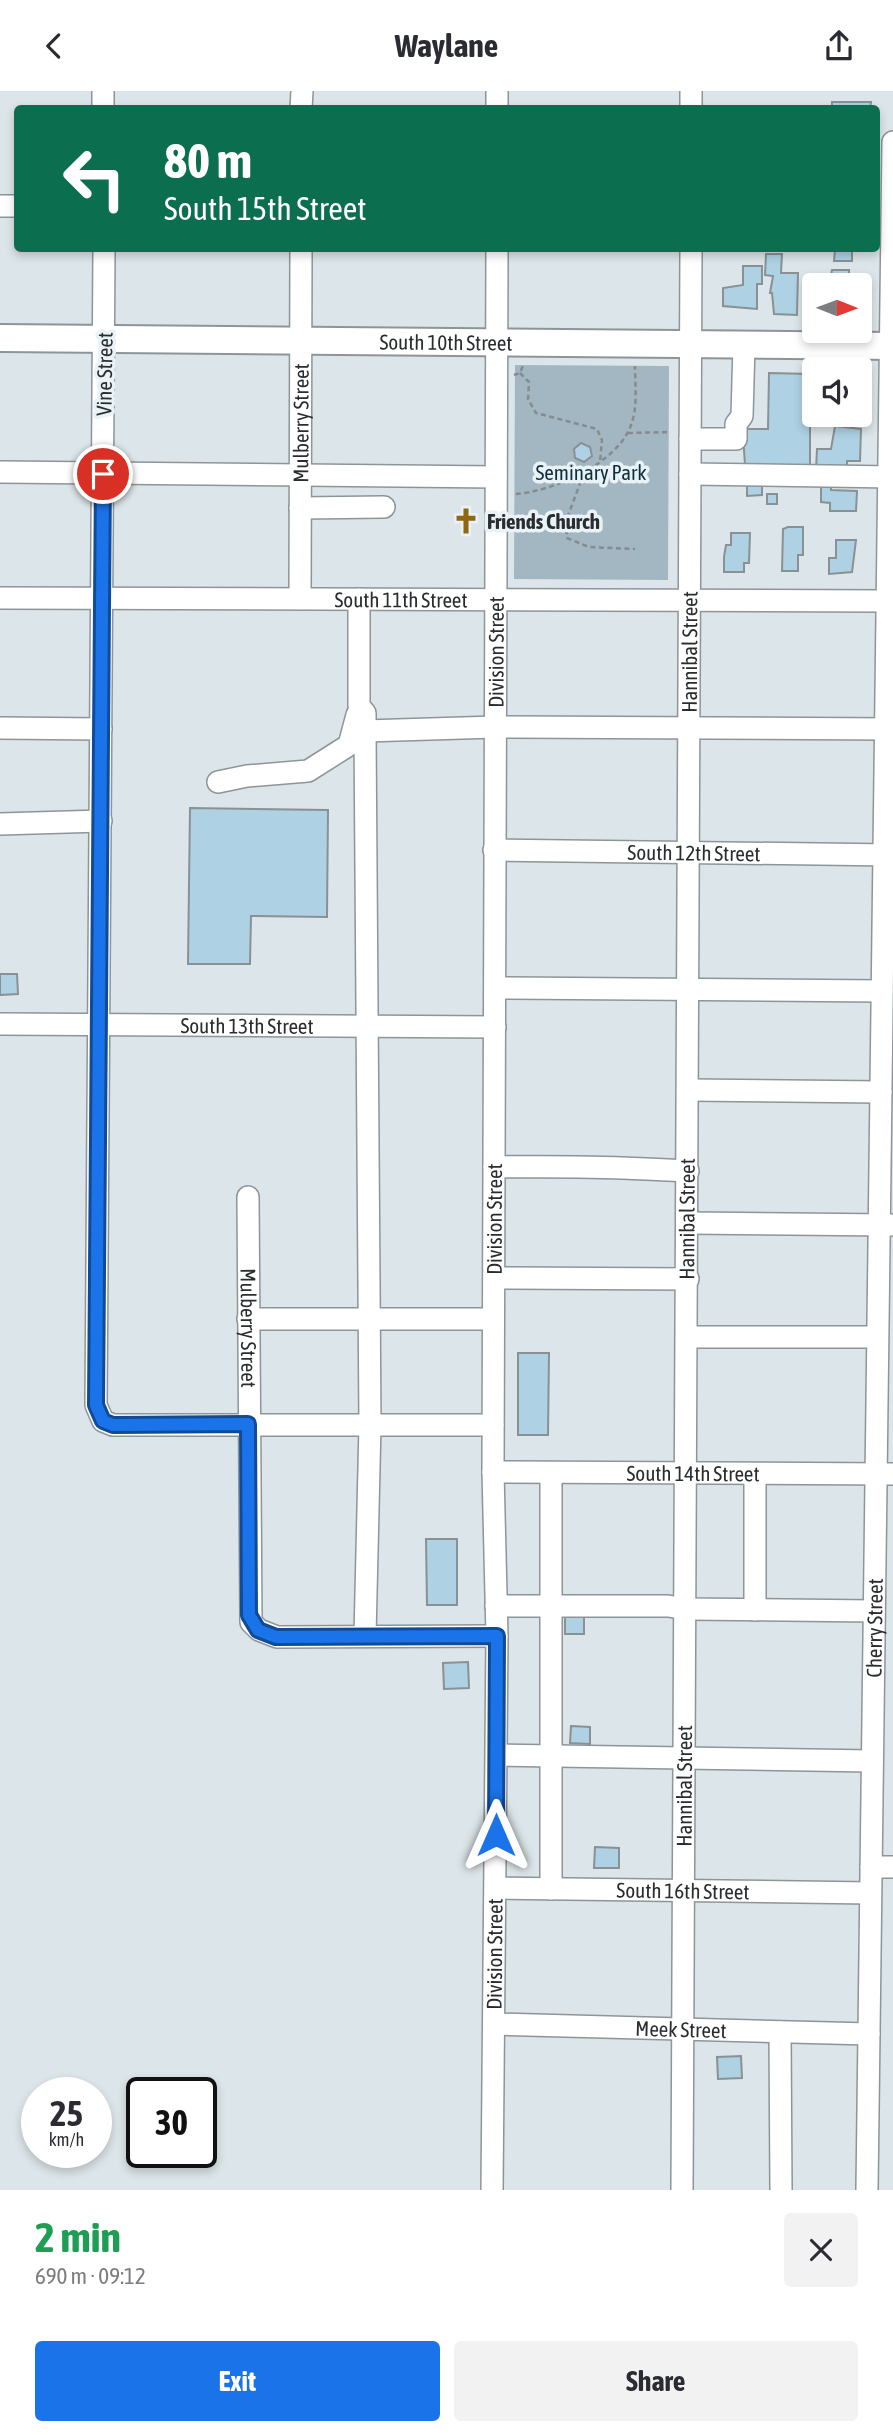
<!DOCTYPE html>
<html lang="en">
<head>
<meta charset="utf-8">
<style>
  :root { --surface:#fff; --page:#f2f2f3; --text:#2b2b33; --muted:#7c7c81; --accent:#1a73e8 }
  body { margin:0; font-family:"Asap Condensed",sans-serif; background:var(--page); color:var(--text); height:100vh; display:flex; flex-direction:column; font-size:26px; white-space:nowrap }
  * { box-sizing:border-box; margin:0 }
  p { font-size:23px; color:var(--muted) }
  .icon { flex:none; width:38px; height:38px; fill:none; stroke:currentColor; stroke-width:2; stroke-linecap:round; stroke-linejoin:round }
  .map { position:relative; height:2099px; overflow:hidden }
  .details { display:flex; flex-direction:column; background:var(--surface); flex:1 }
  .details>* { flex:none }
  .hud { position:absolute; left:14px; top:14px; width:866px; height:147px; border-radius:7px; box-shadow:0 4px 10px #0003; background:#0b6e4f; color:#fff; overflow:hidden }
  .needle { width:46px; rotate:91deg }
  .fabs { position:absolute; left:802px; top:182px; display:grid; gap:14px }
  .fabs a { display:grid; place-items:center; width:70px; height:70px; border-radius:7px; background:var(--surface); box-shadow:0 4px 10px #0003; font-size:35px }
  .speed { position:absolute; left:21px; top:1986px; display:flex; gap:14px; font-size:35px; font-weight:700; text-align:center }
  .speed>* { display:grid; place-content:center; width:91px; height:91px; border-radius:50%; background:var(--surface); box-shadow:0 4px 10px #0003; line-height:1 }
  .speed small { font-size:18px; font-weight:400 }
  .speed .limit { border:4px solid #111; border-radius:10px; background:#fff; color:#111 }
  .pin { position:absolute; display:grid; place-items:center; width:60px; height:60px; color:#fff; margin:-30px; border:4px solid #fff; border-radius:50%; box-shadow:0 2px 7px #0007 }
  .me { position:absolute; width:77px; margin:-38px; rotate:0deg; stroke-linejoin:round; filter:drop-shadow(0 0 5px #0008) }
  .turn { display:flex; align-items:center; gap:24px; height:147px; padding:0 35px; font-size:32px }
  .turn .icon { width:91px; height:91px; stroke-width:2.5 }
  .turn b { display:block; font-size:49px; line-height:60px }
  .round { display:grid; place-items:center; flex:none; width:74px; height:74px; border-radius:7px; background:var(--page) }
  .head { display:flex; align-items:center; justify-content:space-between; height:119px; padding:0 35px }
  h1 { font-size:42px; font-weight:700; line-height:52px; color:#1e9e55 }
  .primary-button { display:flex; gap:14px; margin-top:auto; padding:14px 35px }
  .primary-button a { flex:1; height:80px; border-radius:7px; background:var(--accent); color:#fff; font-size:28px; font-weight:700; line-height:80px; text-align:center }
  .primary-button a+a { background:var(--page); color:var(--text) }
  header { display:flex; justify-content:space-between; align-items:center; height:91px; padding:0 35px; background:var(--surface); font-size:32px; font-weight:700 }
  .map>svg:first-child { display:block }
  .green { fill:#a2b7c1 }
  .building { fill:#aed2e3; stroke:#899194; stroke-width:2 }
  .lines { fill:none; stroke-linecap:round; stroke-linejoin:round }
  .minor-casing { stroke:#8d9598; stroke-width:24 }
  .major-casing { stroke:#8d9598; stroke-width:30 }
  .path { stroke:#858b8e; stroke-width:2.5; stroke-dasharray:5 3.5; stroke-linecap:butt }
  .minor { stroke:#fff; stroke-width:21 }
  .major { stroke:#fff; stroke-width:26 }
  .route-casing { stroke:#114b97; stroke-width:18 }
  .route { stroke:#1a73e8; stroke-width:12 }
  .labels { text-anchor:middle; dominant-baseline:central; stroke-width:7; stroke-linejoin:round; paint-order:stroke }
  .street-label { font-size:21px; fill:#2a2d2f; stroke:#e9f2f6 }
  .park-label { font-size:21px; fill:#0e2f3c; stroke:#e9f2f6 }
  .poi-label { font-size:21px; font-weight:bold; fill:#2a2d2f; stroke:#e9f2f6; text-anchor:start }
</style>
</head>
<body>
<header><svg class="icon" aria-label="back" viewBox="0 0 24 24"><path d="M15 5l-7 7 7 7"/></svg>Waylane<svg class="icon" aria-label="share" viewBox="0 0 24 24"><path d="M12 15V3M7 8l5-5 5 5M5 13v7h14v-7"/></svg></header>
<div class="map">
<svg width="893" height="2099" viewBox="0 0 893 2099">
  <rect width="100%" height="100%" fill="#dce5e9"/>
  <path class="green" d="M515,274l154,1 -1,214 -154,-1z"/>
  <path class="building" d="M832,11h39l-1,7h-94l56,-1z
    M835,158h17v12h-18z
    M766,163h16l-1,19h17l-1,42 -23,-1 -2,-21h-2l3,-17 -8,-1z
    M743,175h19v18h-5v25l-34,-3v-18l20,-3z
    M832,179h17v9l7,1v5h-27z
    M859,199h4l-1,24h-3z
    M769,282l41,1v92l-65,-1 -2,-30 3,-6h22z
    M835,335l26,3 -1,32h-13v10l-31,-1 1,-21h14z
    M581,352l9,4 2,9 -8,6 -9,-4 -1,-9z
    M747,392h15v12l-15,1z
    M821,394l10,1v4l26,1 -1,20h-26v-8l-9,-1z
    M767,403h10v10h-10z
    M788,436h15v28h-5v16h-16l1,-42z
    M731,442h19l-1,30h-5v9h-20v-15l2,-12h5z
    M836,449h20l-4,32 -23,2v-16h7z
    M190,717l138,2 -1,107 -76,-1 -1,48h-62z
    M0,883h17l1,20 -18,1z
    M518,1262h31l-1,82h-30z
    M426,1448h31v66h-30z
    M565,1522h19v21h-19z
    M468,1571l1,26 -25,1 -1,-26z
    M571,1635l19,1v17l-20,-1z
    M595,1756l24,1v20h-25z
    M741,1965l1,22 -24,1 -1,-22z"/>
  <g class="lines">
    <g class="minor-casing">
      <g id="minor">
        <path d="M103,0v18"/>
        <path d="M301,18l1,-18"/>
        <path d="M497,18v-18"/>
        <path d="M691,18v-18"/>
        <path d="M0,115h18"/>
        <path d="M104,158l-8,1156 7,16 10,4h380"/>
        <path d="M690,348h46v-15l6,-8 2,-71"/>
        <path d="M0,381l496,5"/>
        <path d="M690,383l203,3"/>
        <path d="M300,417l84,-1"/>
        <path id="s1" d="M0,507l887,3"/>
        <path id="s2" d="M300,507l1,-349"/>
        <path d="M359,508v107l6,7v18l5,694 -5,211"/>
        <path d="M0,637l101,1"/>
        <path d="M365,640l130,-4 398,2"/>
        <path d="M218,691l29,-6 61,-5 41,-26 8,-30"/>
        <path d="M0,733l101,-3"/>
        <path id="s3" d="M494,759l399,5"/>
        <path d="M495,897l387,3"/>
        <path id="s4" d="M0,933l495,3"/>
        <path d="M688,999l193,2"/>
        <path d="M494,1076c65,-1 129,0 194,4"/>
        <path id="s5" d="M248,1106l3,425 8,8 18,7 220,-1"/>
        <path d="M688,1132l203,2"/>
        <path d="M494,1187l194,1"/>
        <path d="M248,1228h245"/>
        <path d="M688,1246h189"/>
        <path id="s6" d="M493,1381l400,2"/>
        <path d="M496,1515h172l19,3 187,2"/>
        <path d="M755,1519v-136"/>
        <path d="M497,1664l375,6"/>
        <path d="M871,1776h22"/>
        <path id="s7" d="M496,1797l374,5"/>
        <path d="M551,1798v-416"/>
        <path id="s8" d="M494,1933l375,10"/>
        <path d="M780,1941l1,158"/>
        <path id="s9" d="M492,2099l5,-554 -4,-164 4,-1223"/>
        <path id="s10" d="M682,2099l9,-1941"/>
        <path id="s11" d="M867,2099l26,-2048"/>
      </g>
    </g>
    <g class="major-casing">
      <g id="major">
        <path id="s12" d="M0,247l893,8"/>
      </g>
    </g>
    <path class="path" d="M520,282l9,9 -1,17 8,14 61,16 5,11 -2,22
      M514,284l6,-2 4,-10
      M628,342l41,-1
      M584,382l-18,48 1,17 22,9 46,2
      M516,403c38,-3 102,-31 115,-69 7,-18 4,-41 4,-59"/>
    <use href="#minor" class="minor"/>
    <use href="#major" class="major"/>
  </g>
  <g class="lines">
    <g class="route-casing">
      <path id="route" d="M103,383l-7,931 7,16 10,4 135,-1 1,191 9,15 18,7 221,-1 -1,199"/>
    </g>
    <use href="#route" class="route"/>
  </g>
  <defs>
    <g id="church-bare" transform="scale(2.1)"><path d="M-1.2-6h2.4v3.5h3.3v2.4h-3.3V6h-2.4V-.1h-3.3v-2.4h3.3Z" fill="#926610" stroke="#e9f2f6" stroke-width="2.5" paint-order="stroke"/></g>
  </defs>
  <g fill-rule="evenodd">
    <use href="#church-bare" x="466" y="430"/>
  </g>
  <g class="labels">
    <g class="street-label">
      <text stroke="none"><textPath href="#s12" startOffset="446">South 10th Street</textPath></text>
      <text transform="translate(104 283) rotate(-89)">Vine Street</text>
      <text stroke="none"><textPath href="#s2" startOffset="175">Mulberry Street</textPath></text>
      <text stroke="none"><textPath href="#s1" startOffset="401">South 11th Street</textPath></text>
      <text stroke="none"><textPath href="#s9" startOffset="1538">Division Street</textPath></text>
      <text stroke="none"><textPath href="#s10" startOffset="1538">Hannibal Street</textPath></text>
      <text stroke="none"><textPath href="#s3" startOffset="200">South 12th Street</textPath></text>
      <text stroke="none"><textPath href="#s4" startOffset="247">South 13th Street</textPath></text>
      <text stroke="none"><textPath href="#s9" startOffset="971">Division Street</textPath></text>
      <text stroke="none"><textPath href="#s10" startOffset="971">Hannibal Street</textPath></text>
      <text stroke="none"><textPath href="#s5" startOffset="131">Mulberry Street</textPath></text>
      <text stroke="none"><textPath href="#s6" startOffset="200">South 14th Street</textPath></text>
      <text stroke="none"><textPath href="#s11" startOffset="562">Cherry Street</textPath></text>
      <text stroke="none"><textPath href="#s10" startOffset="404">Hannibal Street</textPath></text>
      <text stroke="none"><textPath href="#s7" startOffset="187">South 16th Street</textPath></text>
      <text stroke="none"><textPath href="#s9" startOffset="236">Division Street</textPath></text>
      <text stroke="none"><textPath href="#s8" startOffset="187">Meek Street</textPath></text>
    </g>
    <g class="park-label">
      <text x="591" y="381">Seminary Park</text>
    </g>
    <g class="poi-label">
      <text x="487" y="430">Friends Church</text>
    </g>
  </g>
</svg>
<div class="fabs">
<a><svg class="needle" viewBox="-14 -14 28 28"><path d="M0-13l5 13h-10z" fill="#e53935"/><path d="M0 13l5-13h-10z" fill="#7c7c81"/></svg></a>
<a><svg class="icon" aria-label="sound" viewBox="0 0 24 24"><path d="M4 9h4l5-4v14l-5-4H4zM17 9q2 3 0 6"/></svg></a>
</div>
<div class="speed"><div>25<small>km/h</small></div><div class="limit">30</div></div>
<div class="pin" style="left:103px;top:383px;background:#d93025"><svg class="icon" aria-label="arrive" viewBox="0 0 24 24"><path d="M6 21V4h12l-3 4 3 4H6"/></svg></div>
<svg class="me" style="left:496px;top:1744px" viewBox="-20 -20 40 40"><path d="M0-17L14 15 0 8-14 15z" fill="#1a73e8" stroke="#fff" stroke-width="4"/></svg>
<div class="hud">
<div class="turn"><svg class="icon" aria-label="left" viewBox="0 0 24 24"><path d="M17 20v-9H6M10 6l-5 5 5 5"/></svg><div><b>80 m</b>South 15th Street</div></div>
</div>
</div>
<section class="details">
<div class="head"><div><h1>2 min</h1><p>690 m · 09:12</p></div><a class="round"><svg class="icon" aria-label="close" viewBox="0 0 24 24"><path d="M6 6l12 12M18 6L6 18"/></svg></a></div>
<div class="primary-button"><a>Exit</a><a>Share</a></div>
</section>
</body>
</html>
